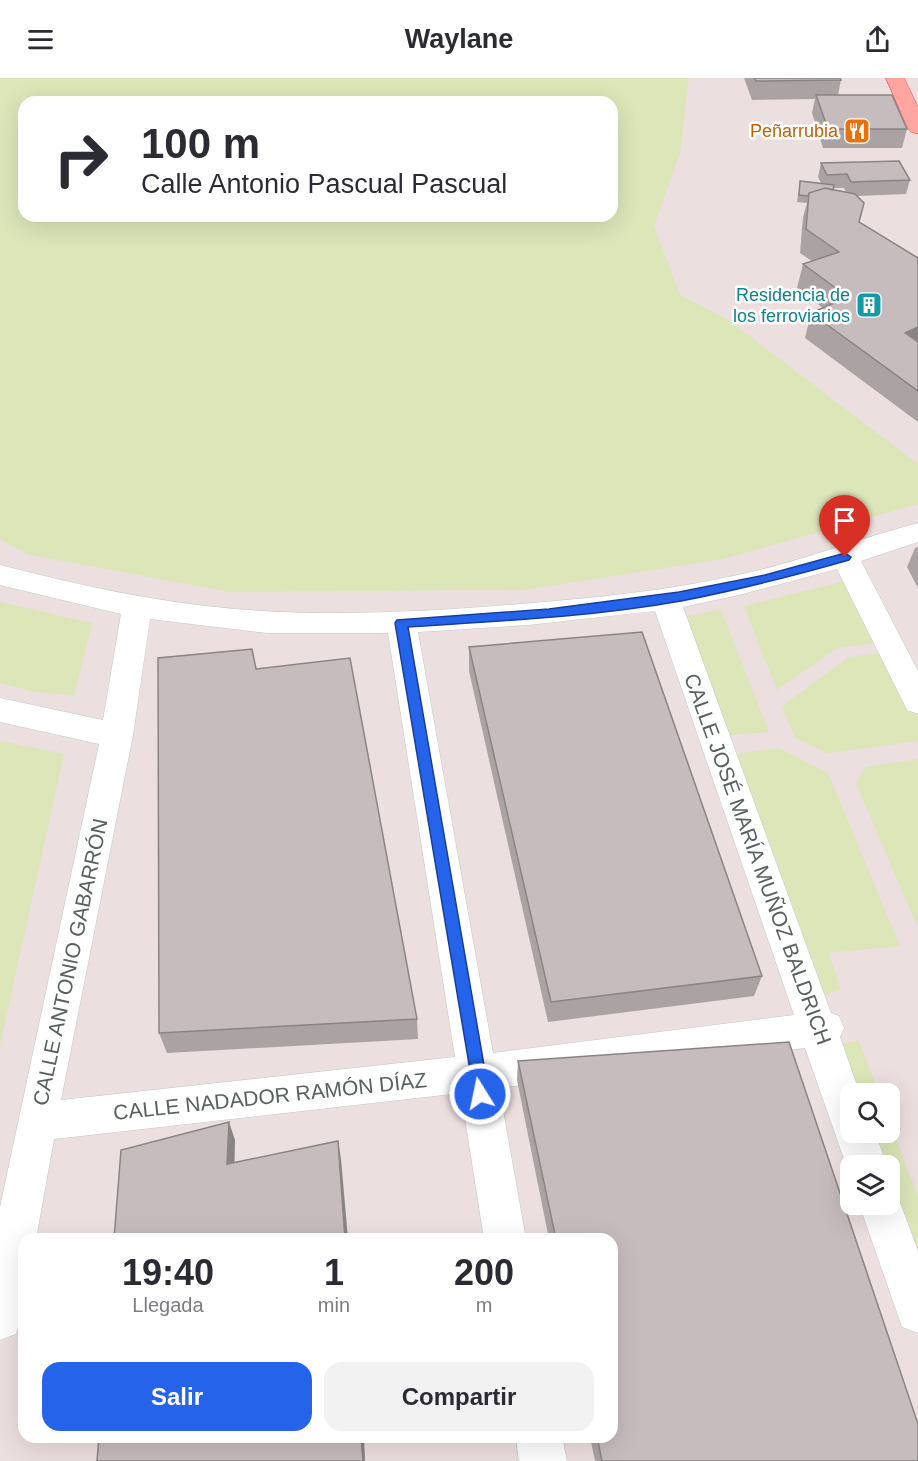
<!DOCTYPE html>
<html lang="es">
<head>
<meta charset="utf-8">
<style>
  :root { --surface:#fff; --page:#f2f2f3; --text:#2b2b33; --muted:#7c7c81; --accent:#2563eb }
  body { margin:0; font-family:Arial,sans-serif; background:var(--page); color:var(--text); height:100vh; display:flex; flex-direction:column; font-size:22px; white-space:nowrap }
  * { box-sizing:border-box; margin:0 }
  p { font-size:20px; color:var(--muted) }
  .icon { flex:none; width:33px; height:33px; fill:none; stroke:currentColor; stroke-width:2; stroke-linecap:round; stroke-linejoin:round }
  .map { position:relative; flex:1; overflow:hidden }
  .panel { position:absolute; left:18px; top:1155px; width:600px; height:210px; display:flex; flex-direction:column; background:var(--surface); border-radius:18px; box-shadow:0 6px 24px #0002 }
  .panel>* { flex:none }
  .guide { position:absolute; left:18px; top:18px; width:600px; height:126px; border-radius:18px; box-shadow:0 6px 24px #0002; background:#fff; color:var(--text); overflow:hidden }
  .fabs { position:absolute; left:840px; top:1005px; display:grid; gap:12px }
  .fabs a { display:grid; place-items:center; width:60px; height:60px; border-radius:12px; background:var(--surface); box-shadow:0 6px 24px #0002; font-size:30px }
  .pin { position:absolute; display:grid; place-items:center; width:51px; height:51px; color:#fff; margin:-62px -26px; border-radius:50% 50% 50% 0; rotate:-45deg; box-shadow:0 0 6px #0007 }
  .pin .icon { rotate:45deg }
  .me { position:absolute; width:66px; margin:-33px; rotate:350deg; stroke-linejoin:round; filter:drop-shadow(0 0 4px #0008) }
  .turn { display:flex; align-items:center; gap:21px; height:126px; padding:0 24px; font-size:27px }
  .turn .icon { width:78px; height:78px; stroke-width:2.5 }
  .turn b { display:block; font-size:42px; line-height:51px }
  .eta { display:flex; justify-content:space-evenly; align-items:center; height:102px; text-align:center }
  .eta b { font-size:36px; font-weight:800; line-height:42px }
  .action { display:flex; gap:12px; margin-top:auto; padding:12px 24px }
  .action a { flex:1; height:69px; border-radius:18px; background:var(--accent); color:#fff; font-size:24px; font-weight:800; line-height:69px; text-align:center }
  .action a+a { background:var(--page); color:var(--text) }
  header { display:flex; justify-content:space-between; align-items:center; height:78px; padding:0 24px; background:var(--surface); font-size:27px; font-weight:800 }
  .map>svg:first-child { display:block }
  .green { fill:#dce6b9; fill-rule:evenodd }
  .lines { fill:none; stroke-linecap:round; stroke-linejoin:round }
  .minor-casing { stroke:#c1c9c8; stroke-width:1 }
  .major-casing { stroke:#f84c57; stroke-width:1 }
  .minor { fill:#fff; fill-rule:evenodd }
  .major { fill:#ffa6a1; fill-rule:evenodd }
  .wall { fill:#aba2a3; fill-rule:evenodd }
  .shaded-wall { fill:#8b8484 }
  .building { fill:#c7bcbd; stroke:#8b8484; stroke-width:1.5 }
  .route { fill:#2563eb; stroke:#184099; stroke-width:1.5 }
  .labels { text-anchor:middle; dominant-baseline:central; stroke-width:5; stroke-linejoin:round; paint-order:stroke }
  .far-food-label { font-size:18px; fill:#c56008; stroke:#fff; text-anchor:end }
  .far-culture-label { font-size:18px; fill:#0d838f; stroke:#fff; text-anchor:end }
  .street-label { font-size:21px; fill:#58615f; stroke:#fff }
</style>
</head>
<body>
<header><svg class="icon" aria-label="menu" viewBox="0 0 24 24"><path d="M4 6h16M4 12h16M4 18h16"/></svg>Waylane<svg class="icon" aria-label="share" viewBox="0 0 24 24"><path d="M12 15V3M7 8l5-5 5 5M5 13v7h14v-7"/></svg></header>
<div class="map">
<svg width="918" height="1383" viewBox="0 0 918 1383">
  <rect width="100%" height="100%" fill="#ecdfdf"/>
  <path class="green" d="M0,0h689l-9,75 -26,73 26,69 47,24 191,145v40l-195,55 -200,31 -293,2 -204,-38 -26,-15zM24,24h588v114h-588z
    M850,502l33,62 -46,6 -60,42 -33,-84z
    M0,524l92,21 -18,73 -43,-5 -31,-8z
    M721,532l48,122 -51,4 -41,-118z
    M888,574l30,64v25l-90,12 -33,-15 -13,-32 67,-49z
    M0,663l64,13 -64,291z
    M779,670l49,25 72,173 -71,7 12,37 -25,7 -90,-242z
    M918,681v169l-62,-145 10,-16z
    M859,963l20,52 -29,1v5l-19,-54z
    M890,1044l28,75v48l-14,3 -14,-44v-38l-16,-1 -11,-32 27,-1z"/>
  <g class="lines">
    <g class="minor-casing">
      <path id="minor" d="M918,445v19l-57,19 57,110v43l-11,-4 -70,-141 -98,26 -56,12 148,406 8,3 5,12 -4,9 20,57h-10v38h25l12,34h-37v10l-45,-128 -306,40 27,151h-42l-23,-146 -407,46 -18,100h-12v68l-8,27 -16,6v-133l99,-463 -99,-22v-24l103,22 18,-106 -121,-29v-20c77,20 155,37 235,44 95,8 190,3 285,-5 73,-6 146,-13 218,-29 61,-13 120,-36 180,-52zM655,533l139,404 -301,38 -75,-421 110,-7zM150,541l117,14h121l67,424 -394,43 72,-365z
        M890,1109l5,2 23,62v82l-16,-6 -43,-123h31z
        M516,1359h46l5,24h-48z"/>
    </g>
    <g class="major-casing">
      <path id="major" d="M886,0h18l14,29v27l-7,-2 -3,-4z"/>
    </g>
    <use href="#minor" class="minor"/>
    <use href="#major" class="major"/>
  </g>
  <path class="wall" d="M744,0h96l1,2 -3,15 69,34 -5,19h-79l-11,-35 3,-14 -63,1z
    M821,85l89,17 -4,14 -49,2 2,26 59,36v164l-113,-84 6,-25 12,-5 -26,-20 6,-24 9,-3 -12,-8 3,-36 4,-14 -10,-1 3,-21 21,2 -3,-6zM833,110h11l2,4 -13,-2z
    M918,469v41l-11,-21 8,-19z
    M469,569l293,329 -8,20 -206,26 -79,-351z
    M256,591l161,350 1,20 -251,14 -8,-20z
    M518,983l400,400h-323l-5,-24h22v-198h-63l-32,-159z"/>
  <path class="shaded-wall" d="M918,249v21l-13,-15z
    M229,1044l6,18 -1,42 -7,-18z
    M338,1063l3,18 7,80h-3z
    M361,1359h3l1,24h-2z"/>
  <path class="building" d="M754,0h86l1,2 -85,1z
    M816,17h76l15,34h-79z
    M899,83l11,19 -59,2 -4,-8 -20,1 -6,-12z
    M800,103l34,4 -1,5 -8,-2 -16,5 -1,3 -9,-1z
    M825,110l30,6 9,9 -5,19 59,36v69l-13,6 13,9v49l-107,-78 37,-16 -45,-33 36,-12 -33,-23 3,-36z
    M642,554l120,344 -211,26 -82,-355z
    M252,571l4,20 94,-11 67,361 -258,14 -1,-375z
    M789,964l129,382v37h-316l-5,-24h15v-198h-56l-38,-178z
    M229,1044l-2,42 111,-23 7,98h-231l7,-89z
    M99,1359h262l2,24h-266z"/>
  <path class="route" d="M845,475l6,4 -2,3c-56,16 -112,30 -168,41 -90,16 -182,20 -273,26l81,467 -3,6 -6,2 -5,-2 -80,-477 2,-3 152,-11 130,-17 86,-17z"/>
  <defs>
    <g id="restaurant-square" transform="scale(1.35)"><rect x="-9" y="-9" width="18" height="18" rx="4" fill="#e8710a" stroke="#fff"/><path d="M-5-6h1v4h1v-4h1v4h1v-4h1v5L-1.5 .5V6h-2V.5L-5-1ZM5-6V6H3V1.5H1.5Q1.5-4 5-6Z" fill="#fff"/></g>
    <g id="building-square" transform="scale(1.35)"><rect x="-9" y="-9" width="18" height="18" rx="4" fill="#0f9aa8" stroke="#fff"/><path d="M-4-6H4V6H1V3H-1V6H-4ZM-2.5-4.3h1.7v1.8h-1.7ZM.8-4.3h1.7v1.8H.8ZM-2.5-1h1.7V.8h-1.7ZM.8-1h1.7V.8H.8Z" fill="#fff"/></g>
  </defs>
  <g fill-rule="evenodd">
    <use href="#restaurant-square" x="857" y="53"/>
    <use href="#building-square" x="869" y="227"/>
  </g>
  <g class="labels">
    <g class="far-food-label">
      <text x="838" y="53">Peñarrubia</text>
    </g>
    <g class="far-culture-label">
      <text x="850" y="217">Residencia de<tspan x="850" dy="21">los ferroviarios</tspan></text>
    </g>
    <g class="street-label">
      <text transform="translate(758 781) rotate(70)">CALLE JOSÉ MARÍA MUÑOZ BALDRICH</text>
      <text transform="translate(70 884) rotate(-78)">CALLE ANTONIO GABARRÓN</text>
      <text transform="translate(270 1018) rotate(-6)">CALLE NADADOR RAMÓN DÍAZ</text>
    </g>
  </g>
</svg>
<div class="fabs">
<a><svg class="icon" aria-label="search" viewBox="0 0 24 24"><circle cx="10" cy="10" r="6"/><path d="M15 15l6 6"/></svg></a>
<a><svg class="icon" aria-label="layers" viewBox="0 0 24 24"><path d="M12 4l9 5-9 5-9-5zM3 14l9 5 9-5"/></svg></a>
</div>
<div class="pin" style="left:845px;top:479px;background:#d93025"><svg class="icon" aria-label="arrive" viewBox="0 0 24 24"><path d="M6 21V4h12l-3 4 3 4H6"/></svg></div>
<svg class="me" style="left:480px;top:1016px" viewBox="-20 -20 40 40"><circle r="17" fill="#2563eb" stroke="#fff" stroke-width="3"/><path d="M0-11L8 9 0 5-8 9z" fill="#fff"/></svg>
<div class="guide">
<div class="turn"><svg class="icon" aria-label="right" viewBox="0 0 24 24"><path d="M7 20v-9h11M14 6l5 5-5 5"/></svg><div><b>100 m</b>Calle Antonio Pascual Pascual</div></div>
</div>
<section class="panel">
<div class="eta">
<div><b>19:40</b><p>Llegada</p></div>
<div><b>1</b><p>min</p></div>
<div><b>200</b><p>m</p></div>
</div>
<div class="action"><a>Salir</a><a>Compartir</a></div>
</section>
</div>
</body>
</html>
